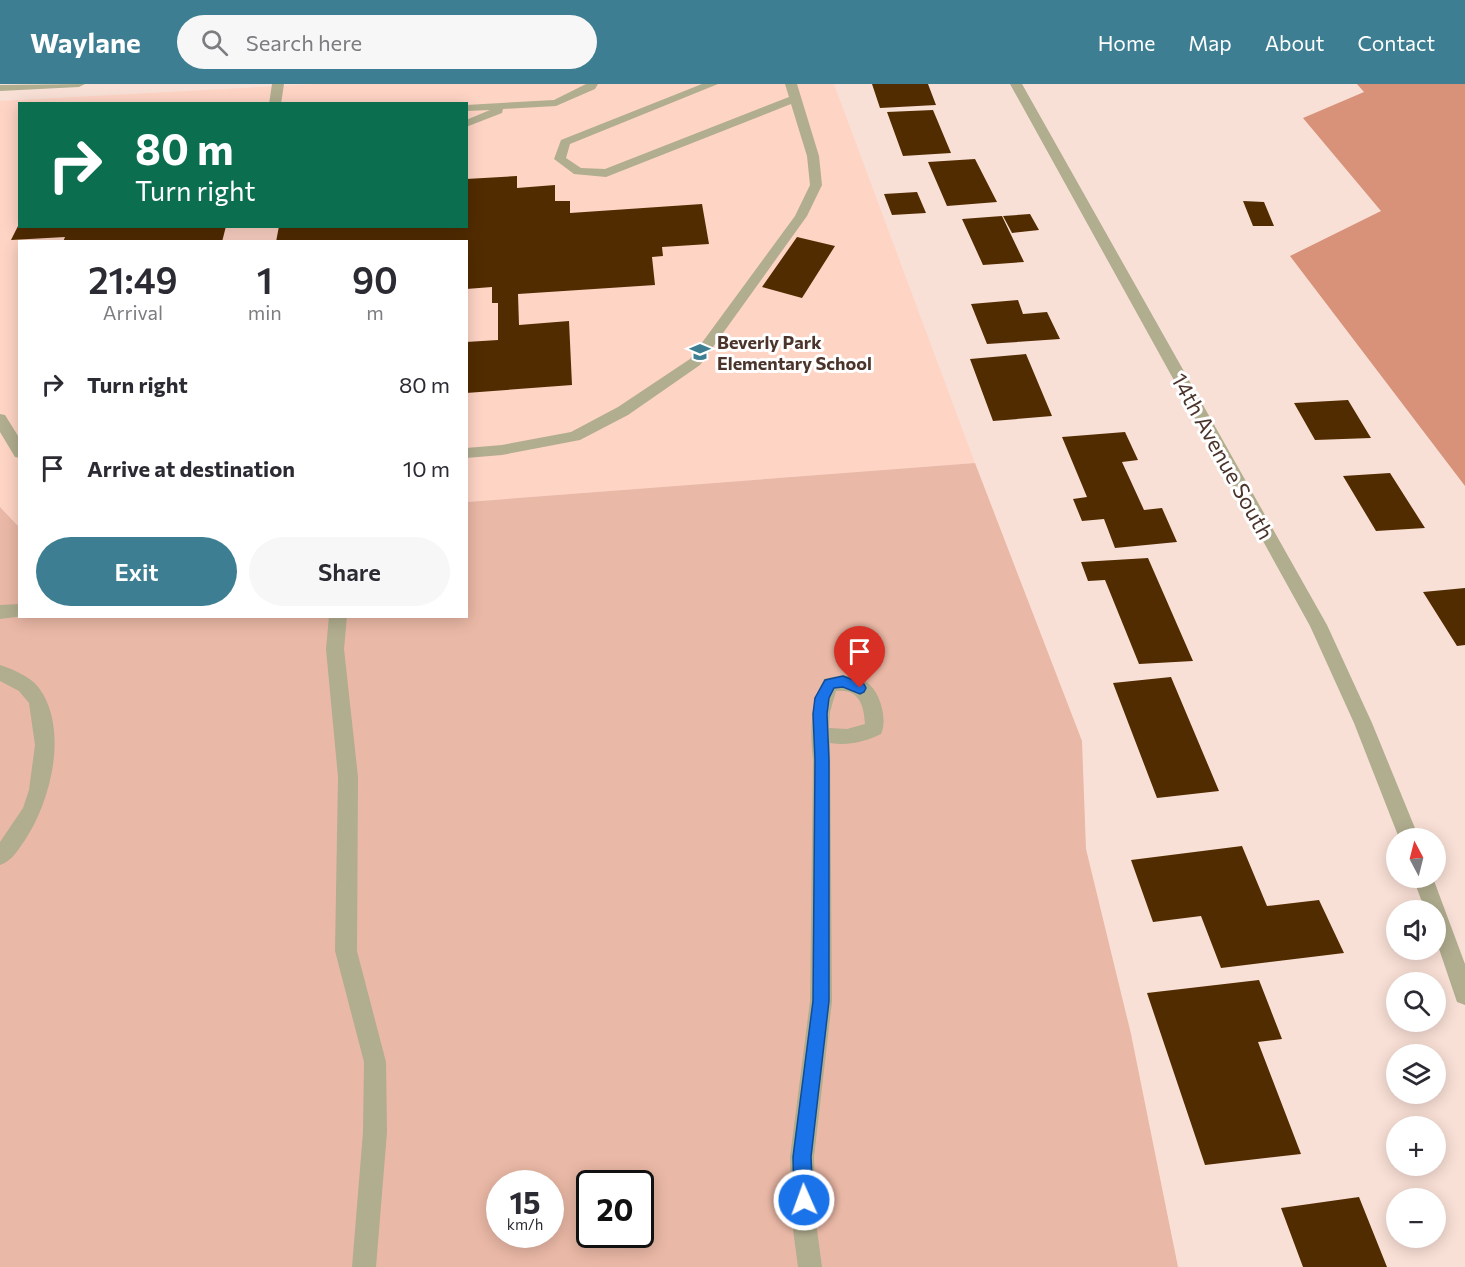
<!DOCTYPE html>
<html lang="en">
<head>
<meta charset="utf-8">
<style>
  :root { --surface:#fff; --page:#f7f7f7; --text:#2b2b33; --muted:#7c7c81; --accent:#3e7e92 }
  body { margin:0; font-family:Commissioner,sans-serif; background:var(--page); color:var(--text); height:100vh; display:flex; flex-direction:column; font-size:22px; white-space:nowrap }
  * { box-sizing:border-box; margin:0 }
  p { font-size:20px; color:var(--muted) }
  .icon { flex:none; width:33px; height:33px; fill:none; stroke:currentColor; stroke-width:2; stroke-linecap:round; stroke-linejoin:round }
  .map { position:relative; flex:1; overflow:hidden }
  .details { position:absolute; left:18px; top:156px; width:450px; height:378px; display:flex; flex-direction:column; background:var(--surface); border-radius:0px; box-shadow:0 3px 15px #0003 }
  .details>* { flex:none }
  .hud { position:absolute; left:18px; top:18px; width:450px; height:126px; border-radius:0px; box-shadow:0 3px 15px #0003; background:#0b6e4f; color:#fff; overflow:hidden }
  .needle { width:39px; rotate:353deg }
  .tools { position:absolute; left:1386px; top:744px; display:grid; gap:12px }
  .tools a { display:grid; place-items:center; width:60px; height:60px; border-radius:50%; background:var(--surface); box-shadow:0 3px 15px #0003; font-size:30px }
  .speed { position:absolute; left:486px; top:1086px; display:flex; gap:12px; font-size:30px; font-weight:700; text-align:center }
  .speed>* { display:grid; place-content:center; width:78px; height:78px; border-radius:50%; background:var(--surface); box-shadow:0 3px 15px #0003; line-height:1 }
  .speed small { font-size:15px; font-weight:400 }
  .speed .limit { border:3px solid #111; border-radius:9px; background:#fff; color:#111 }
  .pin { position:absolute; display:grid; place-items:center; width:51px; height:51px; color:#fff; margin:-62px -26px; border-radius:50% 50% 50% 0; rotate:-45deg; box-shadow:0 0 6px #0007 }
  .pin .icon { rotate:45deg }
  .me { position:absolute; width:66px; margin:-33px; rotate:358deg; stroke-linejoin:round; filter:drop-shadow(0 0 4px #0008) }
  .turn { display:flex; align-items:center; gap:21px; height:126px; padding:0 18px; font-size:27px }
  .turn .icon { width:78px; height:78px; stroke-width:2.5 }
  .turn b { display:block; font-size:42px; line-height:51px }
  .eta { display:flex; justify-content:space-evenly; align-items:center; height:102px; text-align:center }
  .eta b { font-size:36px; font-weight:600; line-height:42px }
  .button { display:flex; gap:12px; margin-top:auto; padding:12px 18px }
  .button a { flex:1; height:69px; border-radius:36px; background:var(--accent); color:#fff; font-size:24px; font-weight:600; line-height:69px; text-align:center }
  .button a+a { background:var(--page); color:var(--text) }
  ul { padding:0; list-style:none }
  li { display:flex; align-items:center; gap:18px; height:84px; padding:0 18px }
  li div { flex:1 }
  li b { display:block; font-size:22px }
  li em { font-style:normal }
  header { display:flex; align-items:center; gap:36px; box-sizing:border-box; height:84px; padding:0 30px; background:var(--accent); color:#fff }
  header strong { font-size:28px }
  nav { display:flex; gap:33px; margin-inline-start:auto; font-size:21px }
  .search { width:420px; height:54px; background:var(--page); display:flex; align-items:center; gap:15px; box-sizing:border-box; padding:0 21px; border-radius:33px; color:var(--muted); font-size:22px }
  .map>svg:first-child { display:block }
  .built { fill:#fed4c5; fill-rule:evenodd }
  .green { fill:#eab8a6; fill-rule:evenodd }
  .forest { fill:#d79279 }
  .building { fill:#522c01 }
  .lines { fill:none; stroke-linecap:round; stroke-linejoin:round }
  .minor { fill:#b1ad8f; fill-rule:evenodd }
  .route { fill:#1a73e8; stroke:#114b97; stroke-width:1.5 }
  .labels { text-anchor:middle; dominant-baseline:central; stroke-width:6; stroke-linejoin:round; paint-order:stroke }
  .far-poi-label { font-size:18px; font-weight:bold; fill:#4b342b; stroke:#fff; text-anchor:start }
  .street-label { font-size:22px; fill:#4b342b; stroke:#fff }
</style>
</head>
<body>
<header>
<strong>Waylane</strong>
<div class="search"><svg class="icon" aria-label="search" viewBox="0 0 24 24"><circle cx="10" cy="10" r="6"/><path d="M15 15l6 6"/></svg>Search here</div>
<nav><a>Home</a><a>Map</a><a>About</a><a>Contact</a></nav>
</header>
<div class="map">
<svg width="1465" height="1183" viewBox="0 0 1465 1183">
  <rect width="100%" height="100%" fill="#f9e0d6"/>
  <path class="built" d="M315,0h519l141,379 -508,39 -1,-260h-446l-1,285 -19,-20v-406zM20,20h446v122h-446z"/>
  <path class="green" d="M975,379l107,278 4,108 45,185 47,233h-1178v-760l19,20 1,89h446l1,-114zM500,1100h50v50h-50zM590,1100h50v50h-50z"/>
  <path class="forest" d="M1357,0h108v402l-175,-230 91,-45 -78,-93 61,-26z"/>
  <path class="building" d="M872,0h56l8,21 -56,3z
    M933,26l18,43 -48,3 -16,-44z
    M975,75l22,43 -50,4 -19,-44z
    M517,92v12l38,-3v16h15v12l132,-9 7,40 -47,3 1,9 -11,1 3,28 -137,9 1,31 50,-4 3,64 -106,8v-51l32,-2v-37h-6v-16l-26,2v-47h-190l3,-16h187v-47z
    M917,108l9,21 -34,2 -8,-21z
    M1243,117l21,1 10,24h-21z
    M1030,130l9,16 -27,3 -9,-17z
    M1002,132l22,46 -41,3 -21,-46z
    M20,138v4h206l-4,16h-111v-2l-48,2 2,-5 -54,3z
    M797,153l38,9 -33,52 -40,-11z
    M1018,216l5,14 24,-2 13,27 -73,5 -16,-40z
    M1026,270l26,62 -59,5 -23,-62z
    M1348,316l23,38 -56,2 -21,-37z
    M1125,348l13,28 -16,2 22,48 18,-2 15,34 -62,6 -11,-29 -22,2 -9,-22 14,-2 -25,-60z
    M1390,389l35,55 -49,3 -33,-55z
    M1148,474l45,103 -54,3 -34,-84 -17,1 -7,-19z
    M1465,504v57l-8,1 -34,-54z
    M1171,593l48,114 -62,7 -44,-115z
    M1242,762l25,60 52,-6 25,53 -123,15 -20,-52 -48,6 -22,-62z
    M1259,896l23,59 -24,3 43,112 -96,11 -58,-172z
    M1359,1113l28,70h-84l-22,-59z"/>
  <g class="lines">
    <path class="minor" d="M85,0l-6,3 -79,4v-6z
      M272,0h12l-3,20h-12z
      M586,0h12l-3,5 -39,17 -53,3 -1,4 -36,14v-7l24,-10 -24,1v-6l88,-5z
      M702,0h16l-148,60 -4,14 15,10 24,1 184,-72 -4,-13h12l22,72 3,29 -15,31 -107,149 -72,50 -48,25 -78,15 -36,3v-10l36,-3 69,-13 47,-25 72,-48 105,-143 15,-31 -3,-29 -16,-52 -185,73 -32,-3 -20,-15 7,-19z
      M1010,0h12l305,541 45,98 47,115h-20l-45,-115 -44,-97z
      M0,330l5,1 15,24v19l-5,-1 -15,-25z
      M20,520v12h4l-24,3v-14z
      M329,532h18l-3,33 14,128 -1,174 29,111 1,70 -11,135h-24l11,-135 1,-70 -29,-111 3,-174 -12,-128z
      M0,581c13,4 31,12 39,23 30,41 12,113 -14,152 -7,10 -13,21 -25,25v-23l23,-34 6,-18 6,-45 -6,-42 -10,-12 -19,-10z
      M842,591c8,1 16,2 23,6 15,9 23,38 16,53 -17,8 -33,12 -51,9l2,258 -18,156 2,65 6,45h-24l-6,-45 -2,-65 20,-156 3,-241c-3,-29 -3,-55 11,-81zM836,607c23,-3 28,14 29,33l-18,5 -18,-1 1,-16z
      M1413,794h20l32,86v41l-8,-3 -21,-62v-30h-11z"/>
  </g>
  <path class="route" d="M843,592l21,8 2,4 -2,4 -4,2 -17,-7 -9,1 -5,10 -2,16 2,46v241l-18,156 2,43 -3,7 -6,2 -7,-2 -3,-7 -1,-43 20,-156 2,-241 -2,-46 2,-16 10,-18z"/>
  <defs>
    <g id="school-bare" transform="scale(1.62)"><path d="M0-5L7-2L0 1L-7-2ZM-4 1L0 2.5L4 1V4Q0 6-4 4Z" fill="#3e7e92" stroke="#fff" stroke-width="2.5" paint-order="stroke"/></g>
  </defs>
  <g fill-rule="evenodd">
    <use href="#school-bare" x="700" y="268"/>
  </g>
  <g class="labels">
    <g class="far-poi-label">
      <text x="717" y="258">Beverly Park<tspan x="717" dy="21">Elementary School</tspan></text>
    </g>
    <g class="street-label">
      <text transform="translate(1223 372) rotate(61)">14th Avenue South</text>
    </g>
  </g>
</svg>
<div class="tools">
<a><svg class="needle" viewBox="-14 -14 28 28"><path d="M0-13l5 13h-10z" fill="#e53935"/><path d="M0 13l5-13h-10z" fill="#7c7c81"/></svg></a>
<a><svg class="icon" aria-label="sound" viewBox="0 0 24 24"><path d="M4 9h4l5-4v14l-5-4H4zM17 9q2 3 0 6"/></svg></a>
<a><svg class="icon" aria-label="search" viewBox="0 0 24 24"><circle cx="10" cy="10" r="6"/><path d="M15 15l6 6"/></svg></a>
<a><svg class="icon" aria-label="layers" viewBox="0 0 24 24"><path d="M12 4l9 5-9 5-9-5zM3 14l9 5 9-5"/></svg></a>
<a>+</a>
<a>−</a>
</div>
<div class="speed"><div>15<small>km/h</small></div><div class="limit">20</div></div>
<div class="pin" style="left:860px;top:604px;background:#d93025"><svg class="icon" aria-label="arrive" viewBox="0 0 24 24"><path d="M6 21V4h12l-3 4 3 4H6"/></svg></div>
<svg class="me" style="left:804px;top:1116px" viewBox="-20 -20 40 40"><circle r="17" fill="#1a73e8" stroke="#fff" stroke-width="3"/><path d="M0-11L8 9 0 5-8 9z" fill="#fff"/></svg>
<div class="hud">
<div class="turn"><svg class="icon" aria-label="right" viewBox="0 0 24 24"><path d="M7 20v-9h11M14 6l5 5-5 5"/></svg><div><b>80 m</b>Turn right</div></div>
</div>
<section class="details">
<div class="eta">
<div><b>21:49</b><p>Arrival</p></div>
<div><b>1</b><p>min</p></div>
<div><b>90</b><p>m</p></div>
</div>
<ul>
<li><svg class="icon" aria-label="right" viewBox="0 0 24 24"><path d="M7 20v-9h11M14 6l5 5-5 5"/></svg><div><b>Turn right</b></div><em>80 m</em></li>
<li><svg class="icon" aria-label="arrive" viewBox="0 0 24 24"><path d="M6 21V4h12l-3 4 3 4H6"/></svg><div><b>Arrive at destination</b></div><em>10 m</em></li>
</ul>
<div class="button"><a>Exit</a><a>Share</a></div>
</section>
</div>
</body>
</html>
